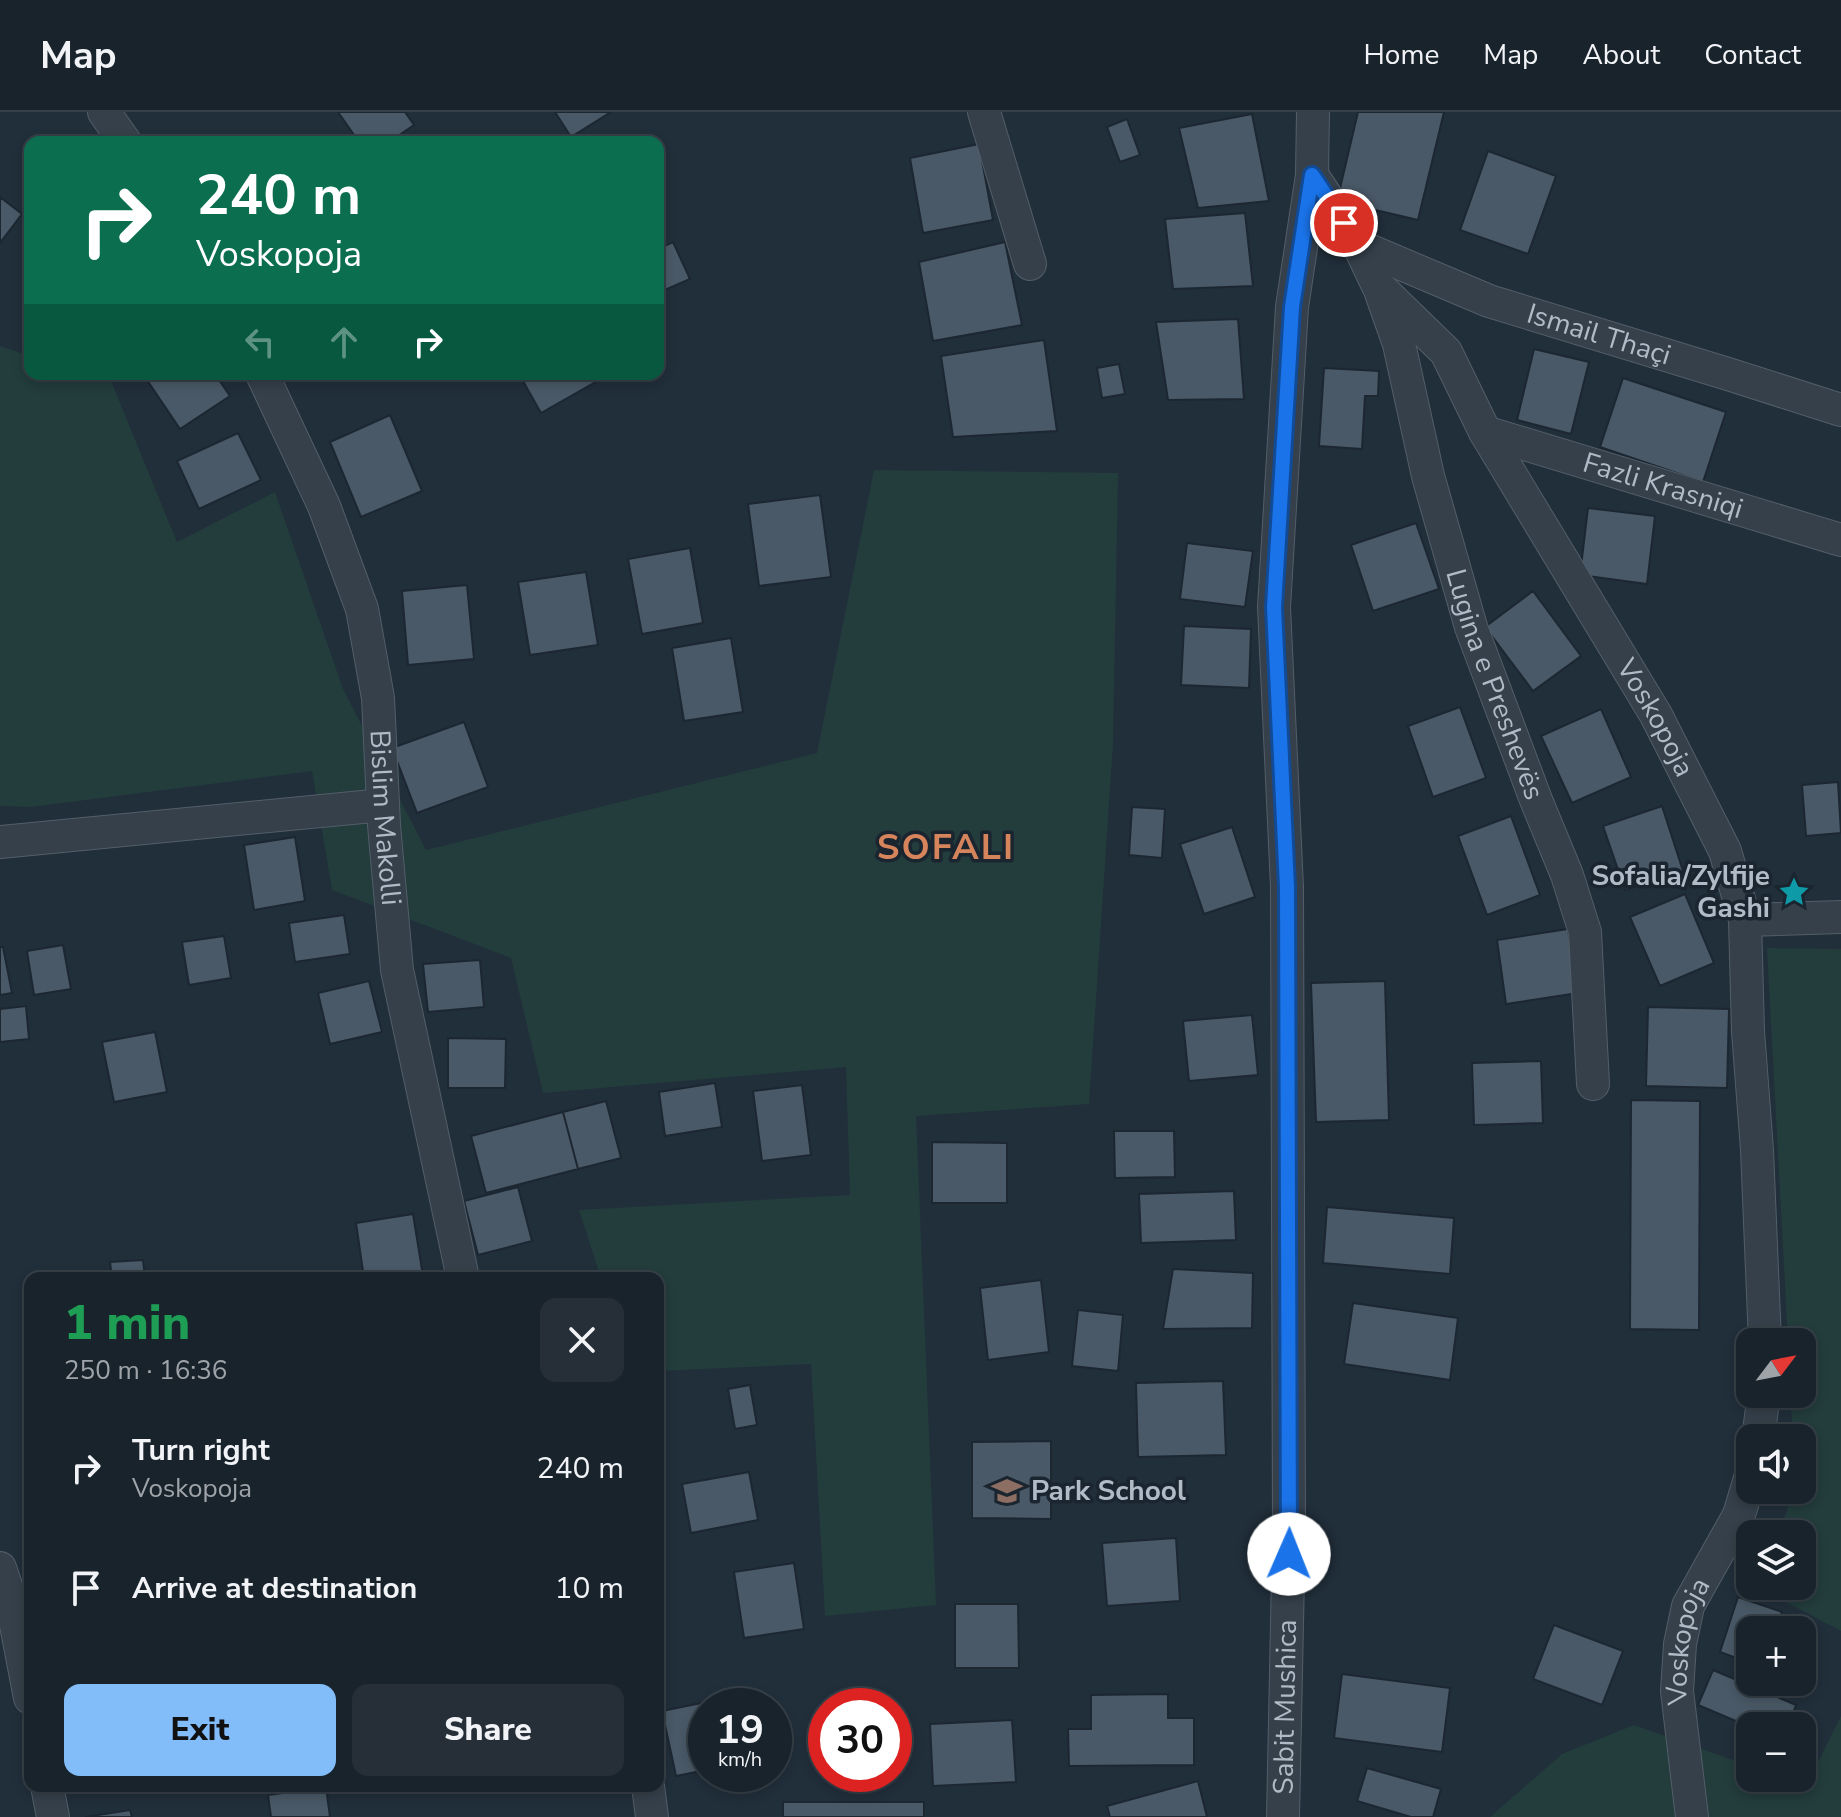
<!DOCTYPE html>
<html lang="en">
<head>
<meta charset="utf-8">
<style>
  :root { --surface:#19232c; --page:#262f38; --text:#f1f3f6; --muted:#9fa4a9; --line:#374048; --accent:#82bdfa }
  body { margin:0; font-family:"Nunito Sans",sans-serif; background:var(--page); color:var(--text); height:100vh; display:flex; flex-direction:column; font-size:30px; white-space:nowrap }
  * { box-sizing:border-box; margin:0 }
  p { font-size:26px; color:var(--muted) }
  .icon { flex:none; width:44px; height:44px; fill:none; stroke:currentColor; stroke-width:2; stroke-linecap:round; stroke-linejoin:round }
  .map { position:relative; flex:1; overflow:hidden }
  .drawer { position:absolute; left:24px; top:1160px; width:640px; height:520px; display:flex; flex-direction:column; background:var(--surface); border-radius:16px; box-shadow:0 4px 12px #0003,0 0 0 2px var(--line) }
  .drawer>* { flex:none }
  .guide { position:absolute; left:24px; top:24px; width:640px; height:244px; border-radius:16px; box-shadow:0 4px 12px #0003,0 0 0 2px var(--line); background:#0b6e4f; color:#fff; overflow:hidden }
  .needle { width:52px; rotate:58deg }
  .tools { position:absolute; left:1736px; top:1216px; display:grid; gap:16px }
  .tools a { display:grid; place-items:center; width:80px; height:80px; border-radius:16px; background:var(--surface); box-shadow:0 4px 12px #0003,0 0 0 2px var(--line); font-size:40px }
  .speed { position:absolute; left:688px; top:1576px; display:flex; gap:16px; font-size:40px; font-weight:700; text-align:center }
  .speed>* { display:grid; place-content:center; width:104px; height:104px; border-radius:50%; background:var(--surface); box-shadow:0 4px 12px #0003,0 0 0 2px var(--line); line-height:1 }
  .speed small { font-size:20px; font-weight:400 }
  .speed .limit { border:12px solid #d22; background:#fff; color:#111 }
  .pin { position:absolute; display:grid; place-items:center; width:68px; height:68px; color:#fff; margin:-34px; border:4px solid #fff; border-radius:50%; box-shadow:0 2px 8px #0007 }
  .me { position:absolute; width:88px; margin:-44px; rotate:1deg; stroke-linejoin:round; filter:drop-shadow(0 0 6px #0008) }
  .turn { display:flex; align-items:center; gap:28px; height:168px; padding:0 40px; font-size:36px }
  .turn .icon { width:104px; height:104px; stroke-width:2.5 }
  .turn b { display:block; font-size:56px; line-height:68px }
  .lanes { display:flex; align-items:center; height:76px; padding:0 40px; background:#0003; justify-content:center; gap:40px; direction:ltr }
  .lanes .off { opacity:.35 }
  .round { display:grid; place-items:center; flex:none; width:84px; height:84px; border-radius:16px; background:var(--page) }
  .overview { display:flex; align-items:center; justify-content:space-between; height:136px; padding:0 40px }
  h1 { font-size:48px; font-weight:800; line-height:60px; color:#1e9e55 }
  .cta { display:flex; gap:16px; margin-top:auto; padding:16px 40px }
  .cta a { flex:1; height:92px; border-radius:16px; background:var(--accent); color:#111; font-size:32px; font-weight:800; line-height:92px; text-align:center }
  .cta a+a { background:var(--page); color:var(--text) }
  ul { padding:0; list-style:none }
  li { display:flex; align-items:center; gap:24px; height:120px; padding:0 40px }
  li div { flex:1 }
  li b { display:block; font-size:30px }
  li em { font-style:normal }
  header { display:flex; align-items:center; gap:48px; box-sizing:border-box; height:112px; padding:0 40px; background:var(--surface); border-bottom:2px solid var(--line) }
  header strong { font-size:38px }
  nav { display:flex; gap:44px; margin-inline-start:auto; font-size:28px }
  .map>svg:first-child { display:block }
  .green { fill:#233c3c }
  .building { fill:#4a5967; stroke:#1c2732; stroke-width:2 }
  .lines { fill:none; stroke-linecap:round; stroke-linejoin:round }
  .minor-casing { stroke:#535e69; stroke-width:34 }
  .minor { stroke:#35404b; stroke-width:32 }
  .route-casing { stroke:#114b97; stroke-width:20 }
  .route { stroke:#1a73e8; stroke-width:14 }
  .labels { text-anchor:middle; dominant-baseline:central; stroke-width:7; stroke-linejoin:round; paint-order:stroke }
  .street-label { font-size:28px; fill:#b0bbc7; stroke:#1a2530 }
  .poi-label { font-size:28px; font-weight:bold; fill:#b0bbc7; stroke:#1a2530; text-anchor:end }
  .district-label { font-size:36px; font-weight:bold; letter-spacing:2px; fill:#d6845c; stroke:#1a2530 }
</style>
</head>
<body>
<header>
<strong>Map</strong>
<nav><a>Home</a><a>Map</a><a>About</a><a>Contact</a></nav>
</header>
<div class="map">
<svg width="1841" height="1705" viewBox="0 0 1841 1705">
  <rect width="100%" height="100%" fill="#212f3b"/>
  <path class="green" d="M0,234l30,10v18h58l23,7 66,161 98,-50 68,197 83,161 391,-97 57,-283 244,3 -5,271 -24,360 -173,12 20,489 -111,11 -14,-252 -153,7v-93h-57l-22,-68 271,-15 -4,-128 -303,26 -32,-135 -179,-68 -20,-119 -281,36 -31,-1z
    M1767,836l74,1v682l-80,-42 1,-3h40v-52h-23l15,-44h8v-52h-9l-3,-44h12v-52h-14z
    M1841,1604v101h-351l72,-63 72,-29 116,41v12h33l23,8z"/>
  <path class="building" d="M338,0h67l9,13 -25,17h-30z
    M555,0h56l-40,25z
    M1358,0h86l-26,108 -81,-19z
    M1252,2l17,87 -71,7 -19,-80z
    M1127,7l13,36 -20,7 -13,-35z
    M979,32l14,76 -70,13 -13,-75z
    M1488,39l68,25 -28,78 -68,-24z
    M0,85l22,17 -22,29z
    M1245,101l8,73 -80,3 -8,-70z
    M673,130l17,37 -32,14v-44z
    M1005,130l17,83 -89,16 -14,-79z
    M1238,207l6,80 -76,1 -12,-78z
    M1044,228l13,91 -104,6 -12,-81z
    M1534,237l55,13 -18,72 -54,-14z
    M1119,252l6,30 -23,4 -5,-30z
    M1324,256l55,3 -1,25h-13l-3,53 -43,-3z
    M143,262h72l15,22 -50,33z
    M519,262h77l3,6 -58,33z
    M1623,266l103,34 -23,70 -103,-35z
    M390,303l32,76 -61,26 -31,-75z
    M238,321l23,47 -62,29 -22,-48z
    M820,383l11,82 -72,9 -11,-82z
    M1588,396l67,8 -8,68 -67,-9z
    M1416,411l23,66 -66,22 -22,-66z
    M1187,431l66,8 -8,56 -65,-8z
    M690,436l13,75 -61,11 -14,-75z
    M586,460l12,73 -68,10 -12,-73z
    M467,473l7,74 -66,6 -6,-74z
    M1533,479l48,65 -48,35 -48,-64z
    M1184,514l67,3 -2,59 -68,-3z
    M731,526l12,74 -59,9 -12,-73z
    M1460,595l26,71 -53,19 -25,-71z
    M1601,597l30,68 -59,26 -31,-67z
    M464,610l24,65 -71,26 -25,-65z
    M1838,670l3,51 -35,3 -4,-51z
    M1662,694l21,65 -58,19 -22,-64z
    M1132,695l33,2 -3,49 -33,-3z
    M1511,704l29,79 -53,20 -29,-79z
    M1232,715l23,70 -51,17 -24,-70z
    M295,725l10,64 -51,9 -10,-65z
    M1685,782l29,69 -54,23 -30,-69z
    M344,803l6,39 -55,8 -6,-39z
    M1568,817l10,64 -72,11 -9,-64z
    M224,824l7,42 -42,7 -7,-43z
    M63,833l8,44 -37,6 -7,-44z
    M0,835h3l9,46 -12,2z
    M480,848l4,47 -56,5 -5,-48z
    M369,869l13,51 -52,12 -12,-51z
    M1385,869l4,139 -73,2 -5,-139z
    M26,894l3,33 -29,3v-33z
    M1648,895l81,2 -2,79 -81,-2z
    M1252,903l6,60 -69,6 -6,-60z
    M155,920l12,60 -53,10 -12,-60z
    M448,926l58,1 -1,49h-57z
    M1541,949l2,62 -69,2 -2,-62z
    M715,971l7,44 -57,9 -6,-44z
    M802,973l9,70 -49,6 -9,-70z
    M1631,988l69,1 -1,229 -69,-1z
    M606,989l15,57 -43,11 -15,-57z
    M563,1000l15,57 -92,24 -15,-57z
    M1114,1019h60l1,46 -60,1z
    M932,1030l75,1v60h-75z
    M518,1075l14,54 -54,14 -14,-54z
    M1234,1079l2,49 -95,3 -2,-49z
    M1327,1095l127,11 -4,56 -127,-11z
    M413,1102l10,62 -16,2h-43l-8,-55z
    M143,1148l2,18h-33l-2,-16z
    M1173,1157l80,4 -1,55 -89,1z
    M1041,1168l8,72 -61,8 -8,-72z
    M1353,1191l105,15 -8,62 -106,-16z
    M1078,1198l45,5 -5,56 -46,-5z
    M1223,1269l3,74 -88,2 -2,-74z
    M750,1273l7,40 -22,4 -7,-40z
    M1051,1329v78l-79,-1v-76z
    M749,1360l9,48 -67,13 -9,-49z
    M1176,1426l4,63 -73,5 -5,-63z
    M794,1451l10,66 -60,9 -10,-66z
    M1738,1485l44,15 -6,18h-26v33l-30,-11z
    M955,1492h63l1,64h-64z
    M1554,1513l69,26 -21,54 -69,-26z
    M1713,1558l83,35 -8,21 -38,1 -52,-22z
    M1342,1562l108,14 -8,64 -108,-14z
    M1168,1582v24h26v47l-125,1 -1,-37h23v-34z
    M711,1589l1,5h-6v64l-30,6 -14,-65z
    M813,1605h13v44h-13z
    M894,1605h6l1,43h-7z
    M1012,1608l4,62 -83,4 -3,-62z
    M1367,1656l74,21 -8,28h-22l-54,-16z
    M1198,1669l9,36h-97l-3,-11z
    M326,1675l4,30h-59l-3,-22z
    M783,1690h141v15h-141z
    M130,1698l2,7h-47z"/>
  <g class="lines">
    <g class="minor-casing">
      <g id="minor">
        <path d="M104,0l21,30"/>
        <path d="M984,0l46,152"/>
        <path id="s1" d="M1312,63l47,71 19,40 68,66 39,80 171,283 69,136 20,69 3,111 9,119 8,192"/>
        <path id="s2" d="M1359,134l130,55 239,73 113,36"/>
        <path id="s3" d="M1381,181l18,51 29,132 43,151 65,173 31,75 18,57 8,152"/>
        <path id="s4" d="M262,262l62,132 38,103 16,89 6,127 13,145 66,308"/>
        <path id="s5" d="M1485,320l356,108"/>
        <path d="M0,730l383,-37"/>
        <path d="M1745,808l96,-3"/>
        <path d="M1758,1326l6,-44"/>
        <path d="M0,1456l12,36 18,94"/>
        <path d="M47,1674l6,31"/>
        <path d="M648,1674l4,31"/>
        <path id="s6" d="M1283,1705l6,-290 -2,-640 -13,-280 18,-300 20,-132 1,-63"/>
        <path id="s7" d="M1692,1705l-15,-126 3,-47 8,-38 51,-91 11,-37"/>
      </g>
    </g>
    <use href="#minor" class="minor"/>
  </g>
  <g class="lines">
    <g class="route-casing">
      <path id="route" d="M1289,1442l-2,-667 -13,-280 18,-300 20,-132 32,48"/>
    </g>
    <use href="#route" class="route"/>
  </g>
  <defs>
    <g id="sight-bare" transform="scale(2.4)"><path d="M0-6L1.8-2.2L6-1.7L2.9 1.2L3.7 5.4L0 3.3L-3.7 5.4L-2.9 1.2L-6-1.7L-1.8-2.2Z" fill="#0f9aa8" stroke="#1a2530" stroke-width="2.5" paint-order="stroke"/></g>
    <g id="school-bare" transform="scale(2.4)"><path d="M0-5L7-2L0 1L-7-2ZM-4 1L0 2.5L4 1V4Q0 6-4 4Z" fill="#8d6e63" stroke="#1a2530" stroke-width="2.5" paint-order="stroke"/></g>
  </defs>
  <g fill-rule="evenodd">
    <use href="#sight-bare" x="1794" y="780"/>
    <use href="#school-bare" x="1007" y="1379"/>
  </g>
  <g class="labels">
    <g class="street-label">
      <text stroke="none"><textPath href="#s2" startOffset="256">Ismail Thaçi</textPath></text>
      <text stroke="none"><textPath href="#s5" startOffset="186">Fazli Krasniqi</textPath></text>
      <text stroke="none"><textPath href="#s3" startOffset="408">Lugina e Preshevës</textPath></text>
      <text stroke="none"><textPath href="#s1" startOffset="646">Voskopoja</textPath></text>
      <text stroke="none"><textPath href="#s4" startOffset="466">Bislim Makolli</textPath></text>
      <text stroke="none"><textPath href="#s7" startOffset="178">Voskopoja</textPath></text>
      <text stroke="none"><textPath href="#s6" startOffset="110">Sabit Mushica</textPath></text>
    </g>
    <g class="poi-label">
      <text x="1770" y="764">Sofalia/Zylfije<tspan x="1770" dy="32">Gashi</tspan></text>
      <text x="1031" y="1379" text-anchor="start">Park School</text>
    </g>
    <g class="district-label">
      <text x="946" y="735">SOFALI</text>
    </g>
  </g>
</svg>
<div class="tools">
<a><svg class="needle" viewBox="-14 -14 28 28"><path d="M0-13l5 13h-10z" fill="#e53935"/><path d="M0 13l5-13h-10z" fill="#9fa4a9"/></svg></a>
<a><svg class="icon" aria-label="sound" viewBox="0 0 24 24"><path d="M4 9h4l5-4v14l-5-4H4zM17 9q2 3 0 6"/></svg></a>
<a><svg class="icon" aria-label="layers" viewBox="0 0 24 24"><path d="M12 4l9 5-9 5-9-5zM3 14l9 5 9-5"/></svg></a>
<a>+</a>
<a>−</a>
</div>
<div class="speed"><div>19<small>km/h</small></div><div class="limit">30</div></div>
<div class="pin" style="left:1344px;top:111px;background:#d93025"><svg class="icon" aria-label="arrive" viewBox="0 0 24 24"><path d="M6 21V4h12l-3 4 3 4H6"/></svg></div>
<svg class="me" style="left:1289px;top:1442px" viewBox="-20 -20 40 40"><circle r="19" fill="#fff"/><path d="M0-13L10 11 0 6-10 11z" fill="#1a73e8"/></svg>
<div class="guide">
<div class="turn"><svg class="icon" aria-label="right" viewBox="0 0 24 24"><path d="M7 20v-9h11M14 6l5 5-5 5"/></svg><div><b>240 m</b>Voskopoja</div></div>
<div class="lanes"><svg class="icon off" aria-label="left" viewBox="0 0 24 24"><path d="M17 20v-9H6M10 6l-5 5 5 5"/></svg><svg class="icon off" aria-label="ahead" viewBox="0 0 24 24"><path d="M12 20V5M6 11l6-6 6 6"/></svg><svg class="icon" aria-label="right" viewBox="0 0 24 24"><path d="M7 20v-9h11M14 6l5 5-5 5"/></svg></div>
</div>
<section class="drawer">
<div class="overview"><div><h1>1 min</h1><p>250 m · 16:36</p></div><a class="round"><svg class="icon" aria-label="close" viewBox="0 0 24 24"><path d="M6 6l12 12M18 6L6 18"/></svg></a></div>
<ul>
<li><svg class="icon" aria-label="right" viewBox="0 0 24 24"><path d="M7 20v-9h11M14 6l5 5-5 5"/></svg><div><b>Turn right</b><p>Voskopoja</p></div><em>240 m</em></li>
<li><svg class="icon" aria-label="arrive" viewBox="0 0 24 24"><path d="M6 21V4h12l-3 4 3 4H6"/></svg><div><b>Arrive at destination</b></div><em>10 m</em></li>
</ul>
<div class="cta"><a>Exit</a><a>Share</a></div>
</section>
</div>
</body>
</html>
